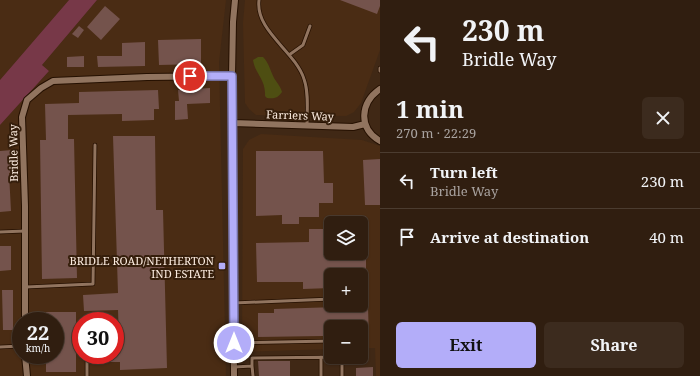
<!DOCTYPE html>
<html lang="en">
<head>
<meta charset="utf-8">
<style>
  :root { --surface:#301e10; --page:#3c2b1e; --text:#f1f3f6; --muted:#a8a29f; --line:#4b3c30; --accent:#b3adf9 }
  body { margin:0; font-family:"Noto Serif",serif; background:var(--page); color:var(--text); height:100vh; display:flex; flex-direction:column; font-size:15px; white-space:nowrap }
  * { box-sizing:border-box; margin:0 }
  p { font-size:13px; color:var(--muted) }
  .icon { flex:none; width:22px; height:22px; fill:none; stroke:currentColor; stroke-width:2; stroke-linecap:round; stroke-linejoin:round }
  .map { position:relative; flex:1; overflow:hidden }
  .panel { display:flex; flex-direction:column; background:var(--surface); width:320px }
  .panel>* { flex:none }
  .top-card { background:#301e10; color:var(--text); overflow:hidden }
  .fabs { position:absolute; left:324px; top:216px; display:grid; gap:8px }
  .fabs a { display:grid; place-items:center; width:44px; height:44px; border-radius:6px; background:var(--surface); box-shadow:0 1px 3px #0004,0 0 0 1px var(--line); font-size:20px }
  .speed { position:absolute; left:12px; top:312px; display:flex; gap:8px; font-size:20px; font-weight:700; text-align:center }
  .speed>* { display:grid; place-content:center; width:52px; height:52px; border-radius:50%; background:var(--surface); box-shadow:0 1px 3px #0004,0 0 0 1px var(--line); line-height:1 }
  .speed small { font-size:10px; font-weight:400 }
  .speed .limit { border:6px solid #d22; background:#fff; color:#111 }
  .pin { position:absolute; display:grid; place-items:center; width:34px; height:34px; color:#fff; margin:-17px; border:2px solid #fff; border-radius:50%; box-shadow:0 1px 4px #0007 }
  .me { position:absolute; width:44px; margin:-22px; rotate:0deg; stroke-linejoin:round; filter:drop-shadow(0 0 3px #0008) }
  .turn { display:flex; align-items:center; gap:14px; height:84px; padding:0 16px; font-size:18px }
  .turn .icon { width:52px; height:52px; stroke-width:2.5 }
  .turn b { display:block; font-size:28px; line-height:34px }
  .round { display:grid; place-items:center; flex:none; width:42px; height:42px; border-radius:6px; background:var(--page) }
  .head { display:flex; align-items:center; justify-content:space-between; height:68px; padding:0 16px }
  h1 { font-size:24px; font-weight:700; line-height:30px }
  .primary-button { display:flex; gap:8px; margin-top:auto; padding:8px 16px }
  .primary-button a { flex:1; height:46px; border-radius:6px; background:var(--accent); color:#111; font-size:16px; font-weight:700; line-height:46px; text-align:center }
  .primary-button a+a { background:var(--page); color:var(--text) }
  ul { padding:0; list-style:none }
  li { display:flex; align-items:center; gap:12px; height:56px; padding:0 16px; border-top:1px solid var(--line) }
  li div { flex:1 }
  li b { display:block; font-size:15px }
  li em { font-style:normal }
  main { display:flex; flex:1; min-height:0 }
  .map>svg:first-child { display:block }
  .built { fill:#4a2c14; fill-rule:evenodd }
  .green { fill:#773848 }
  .water { fill:#4e4e12 }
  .building { fill:#74534c }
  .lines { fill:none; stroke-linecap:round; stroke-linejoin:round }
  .service-casing { stroke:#251000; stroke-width:4.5 }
  .minor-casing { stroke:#251000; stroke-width:8 }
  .service { stroke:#91745f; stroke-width:3 }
  .minor { stroke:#91745f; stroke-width:6 }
  .route-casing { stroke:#7470a2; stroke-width:10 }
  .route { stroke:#b3adf9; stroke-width:7 }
  .poi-dot { fill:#b3adf9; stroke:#351e0b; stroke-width:1.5 }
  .labels { text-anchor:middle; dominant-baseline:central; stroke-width:4; stroke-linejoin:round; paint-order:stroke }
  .street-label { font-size:11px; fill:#fcece0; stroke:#351e0b }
  .poi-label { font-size:11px; fill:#fcece0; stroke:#351e0b; text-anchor:end }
</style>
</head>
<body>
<main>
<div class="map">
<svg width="380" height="376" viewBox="0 0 380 376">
  <rect width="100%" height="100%" fill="#402815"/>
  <path class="built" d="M0,0h69l-69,80z
    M97,0h129l-7,62 7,314h-226v-251l49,-54 -7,-6zM21,321h34v34h-34zM81,321h34v34h-34z
    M245,0h135v50l-19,53 -7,9 -8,4 -90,-1 -7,-6 -4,-6 -2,-80z
    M261,134l101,6 18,6v230h-4l-1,-28h-14v-21h-30v22l-89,3 1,-203 6,-9zM331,223h30v30h-30zM331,275h30v30h-30z"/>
  <path class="green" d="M69,0h28l-55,65 7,6 -49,54v-45z"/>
  <path class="water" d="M258,57h5c6,6 7,13 11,21 3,5 7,9 8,14 -4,6 -8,7 -15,6l-2,-2c1,-17 -10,-22 -12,-36z"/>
  <path class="building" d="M340,0h40v6l-3,8z
    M105,6l15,13 -19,21 -14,-13z
    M79,26l5,4 -6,8 -6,-4z
    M201,39v25l-42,1 -1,-25z
    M145,42v24l-47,1 -1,-11h25v-13z
    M84,56v11h-17v-10z
    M210,88v15l-23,1 1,15 -13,1v-19h4l-1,-11z
    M158,90l1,19h-5v11l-32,1v-7l-54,1v24h6l3,139 -35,1 -2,-139h6l-1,-36 34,-1v-11z
    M113,136h42l1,74h7l4,158 -47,2v-8h-30v-7h25v-14h4l-1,-31 -34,1 -1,-16 35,-2z
    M12,150l1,22 -4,1 2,38 -11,1v-61z
    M256,151h67l1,32h9v20h-14v14h-20v7h-17v-9l-26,1z
    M380,159v46h-15l-2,-45z
    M339,216h27v7h-27z
    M309,229h22v24h35v22h-35v13l-28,1v-7h-46l-1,-39 53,-1z
    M0,246h11v24l-11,1z
    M2,290h11v40h-10z
    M368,306l1,35h-8v-14h-30v10h-8v-1l-65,1v-24h16v-4z
    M46,312h30v60h-30v-17h9v-34h-9z
    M258,361h32v15h-31z
    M373,367v9h-17v-8z"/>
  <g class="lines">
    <g class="service-casing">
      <path id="service" d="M259,0c-4,31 36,51 45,79 5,14 3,31 3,46
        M289,55l14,-10 7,-19
        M380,68v3
        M0,232l25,-1
        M26,287l67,-3 2,-139
        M361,298h3
        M234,303l97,-4
        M234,343l97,-2
        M0,347l21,-1
        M321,357v19
        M252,366v-8l90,-1v19
        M234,367l18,-1 1,10
        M87,376v-21"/>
    </g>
    <g class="minor-casing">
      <path id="minor" d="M380,89c-20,14 -22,39 0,52
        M233,123l120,4 12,-3
        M25,321v-115l-3,-89 5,-17 14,-12 12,-7 94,-4 85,-1
        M25,355l2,21
        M234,376l-2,-300 1,-54 2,-22"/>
    </g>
    <use href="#service" class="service"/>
    <use href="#minor" class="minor"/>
  </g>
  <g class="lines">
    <g class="route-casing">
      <path id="route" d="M190,76h42l2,267"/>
    </g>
    <use href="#route" class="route"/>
  </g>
  <rect class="poi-dot" x="218" y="262" width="8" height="8" rx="2"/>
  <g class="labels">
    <g class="street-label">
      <text transform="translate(300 115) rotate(2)">Farriers Way</text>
      <text transform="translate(13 153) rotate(-91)">Bridle Way</text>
    </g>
    <g class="poi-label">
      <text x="214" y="260">BRIDLE ROAD/NETHERTON<tspan x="214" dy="13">IND ESTATE</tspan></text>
    </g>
  </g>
</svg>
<div class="fabs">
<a><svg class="icon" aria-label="layers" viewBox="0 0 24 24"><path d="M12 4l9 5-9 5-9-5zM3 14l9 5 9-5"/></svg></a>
<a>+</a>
<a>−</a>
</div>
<div class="speed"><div>22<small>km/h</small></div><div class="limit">30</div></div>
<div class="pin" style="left:190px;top:76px;background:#d93025"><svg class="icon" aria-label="arrive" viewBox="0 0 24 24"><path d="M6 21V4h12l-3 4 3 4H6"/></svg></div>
<svg class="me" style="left:234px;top:343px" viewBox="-20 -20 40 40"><circle r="17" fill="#b3adf9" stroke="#fff" stroke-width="3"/><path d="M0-11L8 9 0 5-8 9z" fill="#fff"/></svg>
</div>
<section class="panel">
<div class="top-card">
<div class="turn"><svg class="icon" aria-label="left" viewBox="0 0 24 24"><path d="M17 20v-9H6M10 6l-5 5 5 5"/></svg><div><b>230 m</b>Bridle Way</div></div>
</div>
<div class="head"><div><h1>1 min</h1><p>270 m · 22:29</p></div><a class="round"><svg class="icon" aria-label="close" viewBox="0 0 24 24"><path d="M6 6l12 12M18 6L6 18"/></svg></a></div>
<ul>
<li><svg class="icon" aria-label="left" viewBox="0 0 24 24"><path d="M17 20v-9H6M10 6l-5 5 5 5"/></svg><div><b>Turn left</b><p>Bridle Way</p></div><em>230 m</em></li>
<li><svg class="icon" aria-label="arrive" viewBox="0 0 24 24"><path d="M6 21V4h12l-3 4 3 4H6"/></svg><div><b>Arrive at destination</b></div><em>40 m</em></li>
</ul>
<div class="primary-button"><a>Exit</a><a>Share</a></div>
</section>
</main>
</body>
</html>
